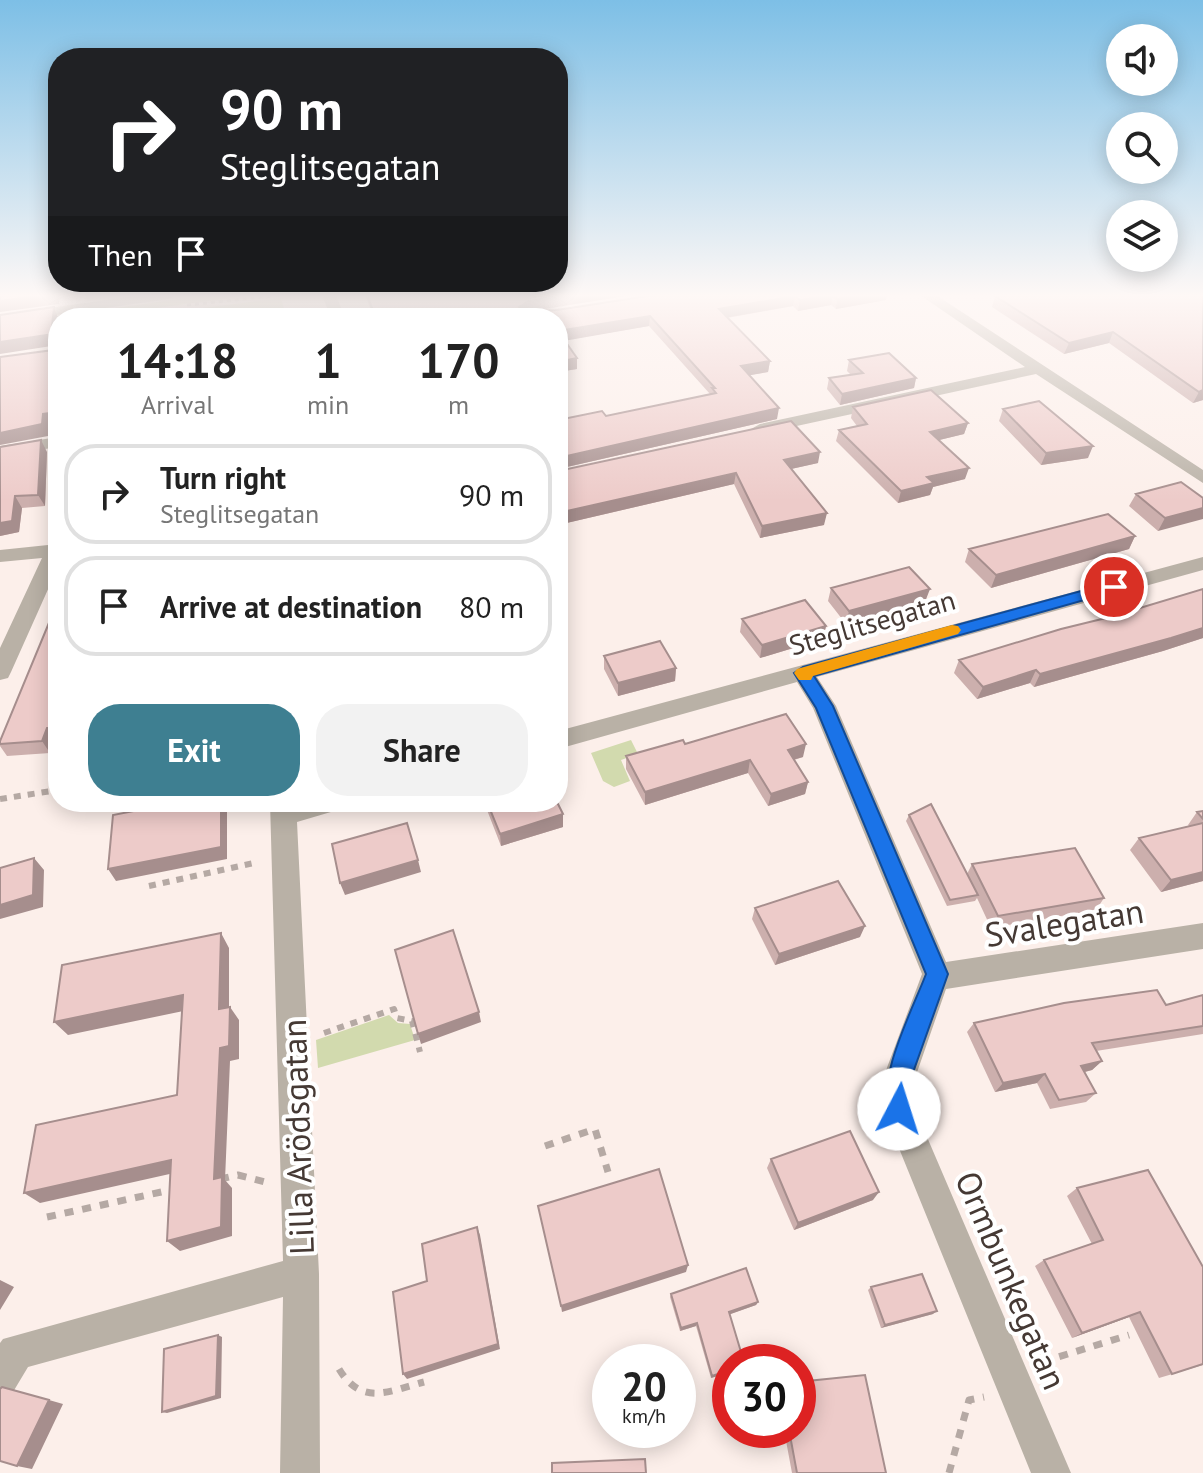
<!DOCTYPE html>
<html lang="en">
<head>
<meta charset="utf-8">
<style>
  :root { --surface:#fff; --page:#f2f2f2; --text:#222; --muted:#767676; --line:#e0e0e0; --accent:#3e7f91 }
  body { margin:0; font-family:"PT Sans",sans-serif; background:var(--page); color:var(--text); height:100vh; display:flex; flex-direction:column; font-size:30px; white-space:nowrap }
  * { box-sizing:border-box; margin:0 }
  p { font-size:26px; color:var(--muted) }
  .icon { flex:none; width:44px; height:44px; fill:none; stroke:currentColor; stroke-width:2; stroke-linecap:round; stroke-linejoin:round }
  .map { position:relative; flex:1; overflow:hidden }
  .side { position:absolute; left:48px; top:308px; width:520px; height:504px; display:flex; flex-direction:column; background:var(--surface); border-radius:32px; box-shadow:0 4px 20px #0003 }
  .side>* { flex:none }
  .guide { position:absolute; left:48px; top:48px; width:520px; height:244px; border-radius:32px; box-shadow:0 4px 20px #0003; background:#202124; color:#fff; overflow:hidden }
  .tools { position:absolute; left:1106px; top:24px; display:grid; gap:16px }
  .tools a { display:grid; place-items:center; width:72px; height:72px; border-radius:50%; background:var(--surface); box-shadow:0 4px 20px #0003; font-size:40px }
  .speed { position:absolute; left:592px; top:1344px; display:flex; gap:16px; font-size:40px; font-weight:700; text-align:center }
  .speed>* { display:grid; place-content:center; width:104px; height:104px; border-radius:50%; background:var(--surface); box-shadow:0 4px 20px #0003; line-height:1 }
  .speed small { font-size:20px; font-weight:400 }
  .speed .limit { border:12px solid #d22; background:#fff; color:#111 }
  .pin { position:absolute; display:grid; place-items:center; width:68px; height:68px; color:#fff; margin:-34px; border:4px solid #fff; border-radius:50%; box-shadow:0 2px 8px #0007 }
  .me { position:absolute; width:88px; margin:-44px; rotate:5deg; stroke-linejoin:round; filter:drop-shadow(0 0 6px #0008) }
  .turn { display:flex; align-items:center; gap:28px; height:168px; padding:0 40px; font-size:36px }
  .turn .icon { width:104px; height:104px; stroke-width:2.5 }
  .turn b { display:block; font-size:56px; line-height:68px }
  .then { display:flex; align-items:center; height:76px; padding:0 40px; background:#0003; gap:16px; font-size:30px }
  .eta { display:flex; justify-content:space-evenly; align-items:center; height:136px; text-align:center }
  .eta b { font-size:48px; font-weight:700; line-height:56px }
  .primary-button { display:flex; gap:16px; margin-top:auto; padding:16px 40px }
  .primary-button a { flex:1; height:92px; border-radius:32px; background:var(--accent); color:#fff; font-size:32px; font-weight:700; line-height:92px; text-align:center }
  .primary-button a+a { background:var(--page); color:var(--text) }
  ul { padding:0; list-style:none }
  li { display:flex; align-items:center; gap:24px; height:100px; margin:0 16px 12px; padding:0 24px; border:4px solid var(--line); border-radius:32px }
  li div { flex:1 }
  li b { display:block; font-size:30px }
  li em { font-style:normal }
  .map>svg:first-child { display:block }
  .green { fill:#d2daae }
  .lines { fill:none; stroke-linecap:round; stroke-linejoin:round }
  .path-far2 { stroke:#b5a9a4; stroke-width:3; stroke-dasharray:4 4; stroke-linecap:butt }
  .path-far1 { stroke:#b5a9a4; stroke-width:6; stroke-dasharray:7 7; stroke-linecap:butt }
  .path { stroke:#b5a9a4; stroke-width:7; stroke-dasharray:9 9; stroke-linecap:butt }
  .minor { fill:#b9b1a6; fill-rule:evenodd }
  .wall { fill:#ccafad }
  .shaded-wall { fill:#a68e8d }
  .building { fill:#edcbc9; stroke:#a68e8d; stroke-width:2 }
  .route { fill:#1a73e8; stroke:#114b97; stroke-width:2 }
  .slow { fill:#f59e0b }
  .labels { text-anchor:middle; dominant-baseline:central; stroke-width:8; stroke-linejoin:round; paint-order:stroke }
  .street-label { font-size:28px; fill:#453934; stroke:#fff }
  .near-street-label { font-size:34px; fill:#453934; stroke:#fff }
</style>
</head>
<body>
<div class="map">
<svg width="1203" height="1473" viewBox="0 0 1203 1473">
  <rect width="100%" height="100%" fill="#fcefea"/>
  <path class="green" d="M208,295h44l-169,23 -83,6z
    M281,298l4,14 -31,6h-133z
    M631,740l7,14 -17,6 9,21 -16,6 -11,-6 -12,-28z
    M389,1015l9,8 12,1 5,16 -97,28 -2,-28z"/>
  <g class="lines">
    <path class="path-far2" d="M187,305l96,-10
      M261,318l50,-8"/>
    <path class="path-far1" d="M0,799l58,-9
      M149,886l105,-23
      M324,1033l70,-24 3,9 15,3 8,31"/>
    <path class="path" d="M545,1146l50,-17 13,43
      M220,1179l18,-4 27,7
      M47,1217l128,-28
      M1042,1362l87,-27
      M339,1369c23,38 50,22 85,13
      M949,1473l20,-73 15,-3"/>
    <path class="minor" d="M141,295h35l-7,4 -169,24v-8z
      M322,295h14l9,23h-14z
      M920,295h16l267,175v13l-167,-109 -276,60 -6,-1 -3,-4 9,-5 265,-57z
      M58,437v10l-58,9v-10z
      M58,539v28l-47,105 -3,6 -8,2v-32l42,-90 -42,4v-12l48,-5z
      M1203,557v13l-386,107 19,29 110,256 257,-39v26l-257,40 -32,92 1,28 156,364h-40l-148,-364 -1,-28 40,-107 -109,-266 -16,-26 -239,67v-18z
      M270,802h75l-4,7 -44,13 22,452 1,199h-40l3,-176 -255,70 -15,25 -13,6v-55l3,-4 280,-78z"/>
  </g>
  <path class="wall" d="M365,295h266l-98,16 24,-1 97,-15h233l-1,5 -50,9 -5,-4 -33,6 -5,-5 -66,12 43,43 -2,11 -19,3 28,44 -219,50v-49l48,-4 104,-22 -61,-68 -84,14 12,29 -19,3v-54h-184z
    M1203,295v105l-10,3 -84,-60 -45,11 -72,-47 3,-11z
    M849,360l67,18 -2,10 -74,17 -13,-16 2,-11 22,-3 -4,-4z
    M853,407l115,16 -4,11 -25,6 26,39 -32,8 -3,8 -32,8 -62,-62 3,-11 18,-4 -6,-8z
    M1003,409l85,49 -47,7 -42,-44z
    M0,447l47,5 -2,54 -23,2 -3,24 -19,4z
    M818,463l-27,6 33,56 -64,13 -26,-54 -176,41v-54z
    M1136,494l67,4 -45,33 -29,-25z
    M1135,536l-6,13 -138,39 -26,-26 4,-13z
    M831,588l94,14 -79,22 -18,-23z
    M1203,589v49l-40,13 -129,36 -4,-4 -53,16 -23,-26 5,-13 151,-43z
    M58,601v139h-3l-5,13 -43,3 -7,-10v-5z
    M742,619l84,7 -3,13 -63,19 -20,-26z
    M604,656l72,12 -1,13 -57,15 -14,-27z
    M685,744l118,13 -9,3 14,22 -3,12 -37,12 -20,-33 -103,32 -19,-36v-13z
    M486,802h71l6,25 -62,19 -14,-36z
    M1203,811v70l-42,11 -31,-42 9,-12 50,-12 -1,-1 9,-13z
    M909,815l58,59 5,-10 132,34 -8,12 -105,18 -14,-30 -2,3 -28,5 -41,-85z
    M755,908l105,29 -85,28 -23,-46z
    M1203,995v39l-107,17 6,10 -10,9 -7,2 11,21 -10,9 -36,7 -13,-26 -42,9 -28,-60 7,-9 192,-18z
    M771,1159l102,41 -79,30 -27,-62z
    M1077,1188l126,177 -44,13 -30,-61 -57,21 -37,-72 9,-6 48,-16 -25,-48z
    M871,1287l62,27 -52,14 -13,-38z
    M671,1294l87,8 -2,3 -26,9v58l-19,6 -15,-52 -16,5 -10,-34z
    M784,1430h14l88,43h-94z"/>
  <path class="shaded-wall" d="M44,295h16l-1,9 -59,8v-11z
    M567,295h64l-101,16 -10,6 -1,-10 10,-6z
    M833,295l-2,10 -33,6 2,-11z
    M861,295h26l-1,5 -50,9 1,-10z
    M795,296l-2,10 -75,13 1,-10z
    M54,307l4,11 -1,20 -5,-11z
    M650,316l-1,10 -91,16v-11z
    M1113,332l-4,11 -45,11 5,-11z
    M53,334l5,11 -58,9v-12z
    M577,358v11l-19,3v-10z
    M770,361l-2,11 -28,5 1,-11z
    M916,378l-2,10 -74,17 2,-11z
    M1203,390v10l-10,3 6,-11z
    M779,408l-2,11 -219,50v-11z
    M58,409v15l-10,1v11l-48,9v-12l43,-19z
    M968,423l-4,11 -37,9 3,-11z
    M41,440l6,12 -2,54 -7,-11z
    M1093,446l-5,12 -47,7 5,-12z
    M820,452l-2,11 -36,8 2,-11z
    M969,468l-4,11 -32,8 -3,8 -32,8 3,-12 26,-14z
    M736,473l-2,11 -176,41v-12z
    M15,496l7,12 -3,24 -19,4v-13z
    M1203,508v11l-45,12 7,-13z
    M827,513l-3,12 -64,13 2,-12z
    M1135,536l-6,13 -138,39 5,-13z
    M930,589l-5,13 -79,22 3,-13z
    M826,626l-3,13 -63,19 2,-13z
    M1203,628v10l-40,13 -129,36 6,-13z
    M676,668l-1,13 -57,15v-13z
    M1036,670l-6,13 -53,16 6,-12z
    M47,728l8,12 -5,13 -8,-12z
    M806,744l-3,13 -18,5 3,-12z
    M750,760l-2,13 -103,32v-13z
    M808,782l-3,12 -37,12 3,-12z
    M221,802h4l2,4v53l-111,22 -8,-12z
    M563,814v13l-62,19 -1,-12z
    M34,858l10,12 -1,37 -43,12v-14z
    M418,860l3,12 -76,23 -5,-12z
    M1203,872v9l-42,11 10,-12z
    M865,926l-5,11 -85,28 4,-11z
    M221,933l8,15v75l-10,-14z
    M183,995l10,14 -125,26 -14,-13z
    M230,1007l9,13v39l-9,2 -5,119 7,8v48l-52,15 -13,-10 47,-62 6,-131z
    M479,1012l2,10 -60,22 -3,-10z
    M1102,1061l-10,9 -20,5 9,-9z
    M1045,1074l-8,9 -42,9 8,-9z
    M171,1160l12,11 -143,32 -16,-10z
    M879,1192l-6,8 -79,30 4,-7z
    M477,1227l3,8 20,114 -93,30 -4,-5z
    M688,1265l-2,7 -124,40 -1,-6z
    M0,1280l14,7 -14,23z
    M758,1302l-2,3 -28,10 1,-3z
    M937,1311l-4,3 -52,14 4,-3z
    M1140,1312l-11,5 -57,21 10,-5z
    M697,1323l-1,3 -16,5 1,-3z
    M218,1335l4,2 -1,61 -54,15 -5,-1z
    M730,1370v2l-19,6 1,-2z
    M49,1400l14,4 -31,65 -15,-3z"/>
  <path class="building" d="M0,295h44l-44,6z
    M367,295h200l-38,6 -10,6 3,4 35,-1 97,-15h207l-24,4 -4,-4 -33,5 -5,-4 -76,13 51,52 -29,5 38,42 -221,50v-38l44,-9 4,5 110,-23 -4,-5h3l-65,-72 -92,15 19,27 -19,4v-44h-182z
    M1001,295h202v95l-4,2 -86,-60 -44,11 -74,-47z
    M54,307l-2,20h6v85l-15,2 -1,10 -42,9v-76l53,-7 3,-13 -3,-3 -53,8v-27z
    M889,353l27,25 -74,16 -13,-16 34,-5 -14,-13z
    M931,390l37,33 -38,9 39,36 -42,9 7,6 -33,8 -62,-61 28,-6 -14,-17z
    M1039,401l54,45 -47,7 -43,-44z
    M791,421l29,31 -36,8 43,53 -65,13 -26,-53 -178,40v-42z
    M41,440l-3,55 -23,1 -3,25 -12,2v-76z
    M1181,482l22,16v10l-38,10 -29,-24z
    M1108,514l27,22 -139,39 -27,-26z
    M909,567l21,22 -81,22 -18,-23z
    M1203,589v39l-32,10 -131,36 -4,-4 -53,17 -24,-27 102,-31 49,-12z
    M805,600l21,26 -64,19 -20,-26z
    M58,601v127h-11l-5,13 -42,3v-3z
    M660,641l16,27 -58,15 -14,-27z
    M786,714l20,30 -18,6 20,32 -37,12 -21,-34 -105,32 -19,-36 57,-16 2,4z
    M180,802h41v45l-113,22 5,-54z
    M487,802h70l6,12 -63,20z
    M931,804l47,91 -28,5 -41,-85z
    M1203,811v8l-6,-7z
    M407,823l11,37 -78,23 -8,-39z
    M1203,823v49l-32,8 -32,-42z
    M1075,848l29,50 -106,18 -26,-52z
    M34,858l-1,37 -33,10v-37z
    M838,881l27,45 -86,28 -24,-46z
    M453,930l26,82 -61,22 -23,-84z
    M221,933l-2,76 11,-2 -1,39 -9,2 -6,131 8,-2 -1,50 -54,14 4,-81 -147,33 12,-68 141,-30 6,-100 -129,27 8,-57z
    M1157,990l9,15 37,-10v31l-111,17 10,18 -21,5 15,27 -37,7 -14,-26 -42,9 -29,-60 90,-20z
    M850,1131l29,61 -81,31 -27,-64z
    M659,1169l29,96 -127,41 -23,-100z
    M1148,1170l55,97v97l-31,10 -32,-62 -58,21 -38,-73 59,-20 -26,-52z
    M477,1227l21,117 -95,30 -10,-82 34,-11 -5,-37z
    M746,1268l12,34 -29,10 15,50h-14v8l-18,6 -15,-53 -16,5 -10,-34z
    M922,1274l15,37 -52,14 -14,-38z
    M218,1335l-2,61 -54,16 2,-63z
    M865,1375l21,98h-89l-8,-43h9v-48z
    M2,1387l47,13 -32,66 -17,-5v-72z
    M645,1459l1,14h-94v-10z"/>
  <linearGradient id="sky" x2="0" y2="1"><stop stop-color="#7dbfe6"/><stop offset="0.59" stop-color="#fef8f6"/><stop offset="1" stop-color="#fef8f6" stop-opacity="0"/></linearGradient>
  <rect width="1203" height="501" fill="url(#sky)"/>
  <path class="route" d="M1114,582l6,1v7l-306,86 19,30 115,268 -38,107 1,28 -4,8 -8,4 -9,-4c-15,-37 22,-106 36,-143l-110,-266 -22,-35 9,-6z"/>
  <path class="slow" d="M952,625l6,1 3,4 -3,4 -145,42 -2,4h-12l-5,-7 3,-4z"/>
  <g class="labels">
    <g class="street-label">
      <text transform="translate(872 622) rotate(-16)">Steglitsegatan</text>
    </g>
    <g class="near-street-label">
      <text transform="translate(1064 922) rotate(-9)">Svalegatan</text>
      <text transform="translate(297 1137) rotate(-92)">Lilla Arödsgatan</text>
      <text transform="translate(1012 1280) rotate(67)">Ormbunkegatan</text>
    </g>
  </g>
</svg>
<div class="tools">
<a><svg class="icon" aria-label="sound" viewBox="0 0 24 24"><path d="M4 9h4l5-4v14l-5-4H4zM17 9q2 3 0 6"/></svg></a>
<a><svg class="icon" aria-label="search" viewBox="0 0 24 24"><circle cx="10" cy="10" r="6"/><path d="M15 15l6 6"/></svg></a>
<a><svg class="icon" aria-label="layers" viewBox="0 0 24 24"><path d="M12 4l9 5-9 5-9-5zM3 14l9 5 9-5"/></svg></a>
</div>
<div class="speed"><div>20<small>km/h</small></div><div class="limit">30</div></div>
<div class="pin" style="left:1114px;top:587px;background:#d93025"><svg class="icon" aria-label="arrive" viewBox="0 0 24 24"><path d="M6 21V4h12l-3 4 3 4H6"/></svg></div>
<svg class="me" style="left:899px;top:1109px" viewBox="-20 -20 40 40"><circle r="19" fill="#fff"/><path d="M0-13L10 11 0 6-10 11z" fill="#1a73e8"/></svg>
<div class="guide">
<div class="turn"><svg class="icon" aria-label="right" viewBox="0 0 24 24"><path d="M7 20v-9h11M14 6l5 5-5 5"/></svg><div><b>90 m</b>Steglitsegatan</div></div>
<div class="then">Then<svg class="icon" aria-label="arrive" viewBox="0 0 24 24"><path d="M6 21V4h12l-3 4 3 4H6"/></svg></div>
</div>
<section class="side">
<div class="eta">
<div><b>14:18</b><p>Arrival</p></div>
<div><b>1</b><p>min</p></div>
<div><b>170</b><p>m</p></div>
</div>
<ul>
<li><svg class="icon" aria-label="right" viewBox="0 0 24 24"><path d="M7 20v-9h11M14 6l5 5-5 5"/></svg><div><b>Turn right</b><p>Steglitsegatan</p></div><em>90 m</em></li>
<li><svg class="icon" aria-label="arrive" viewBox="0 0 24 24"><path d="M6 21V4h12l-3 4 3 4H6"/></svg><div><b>Arrive at destination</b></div><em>80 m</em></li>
</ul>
<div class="primary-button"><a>Exit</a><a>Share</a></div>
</section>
</div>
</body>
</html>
